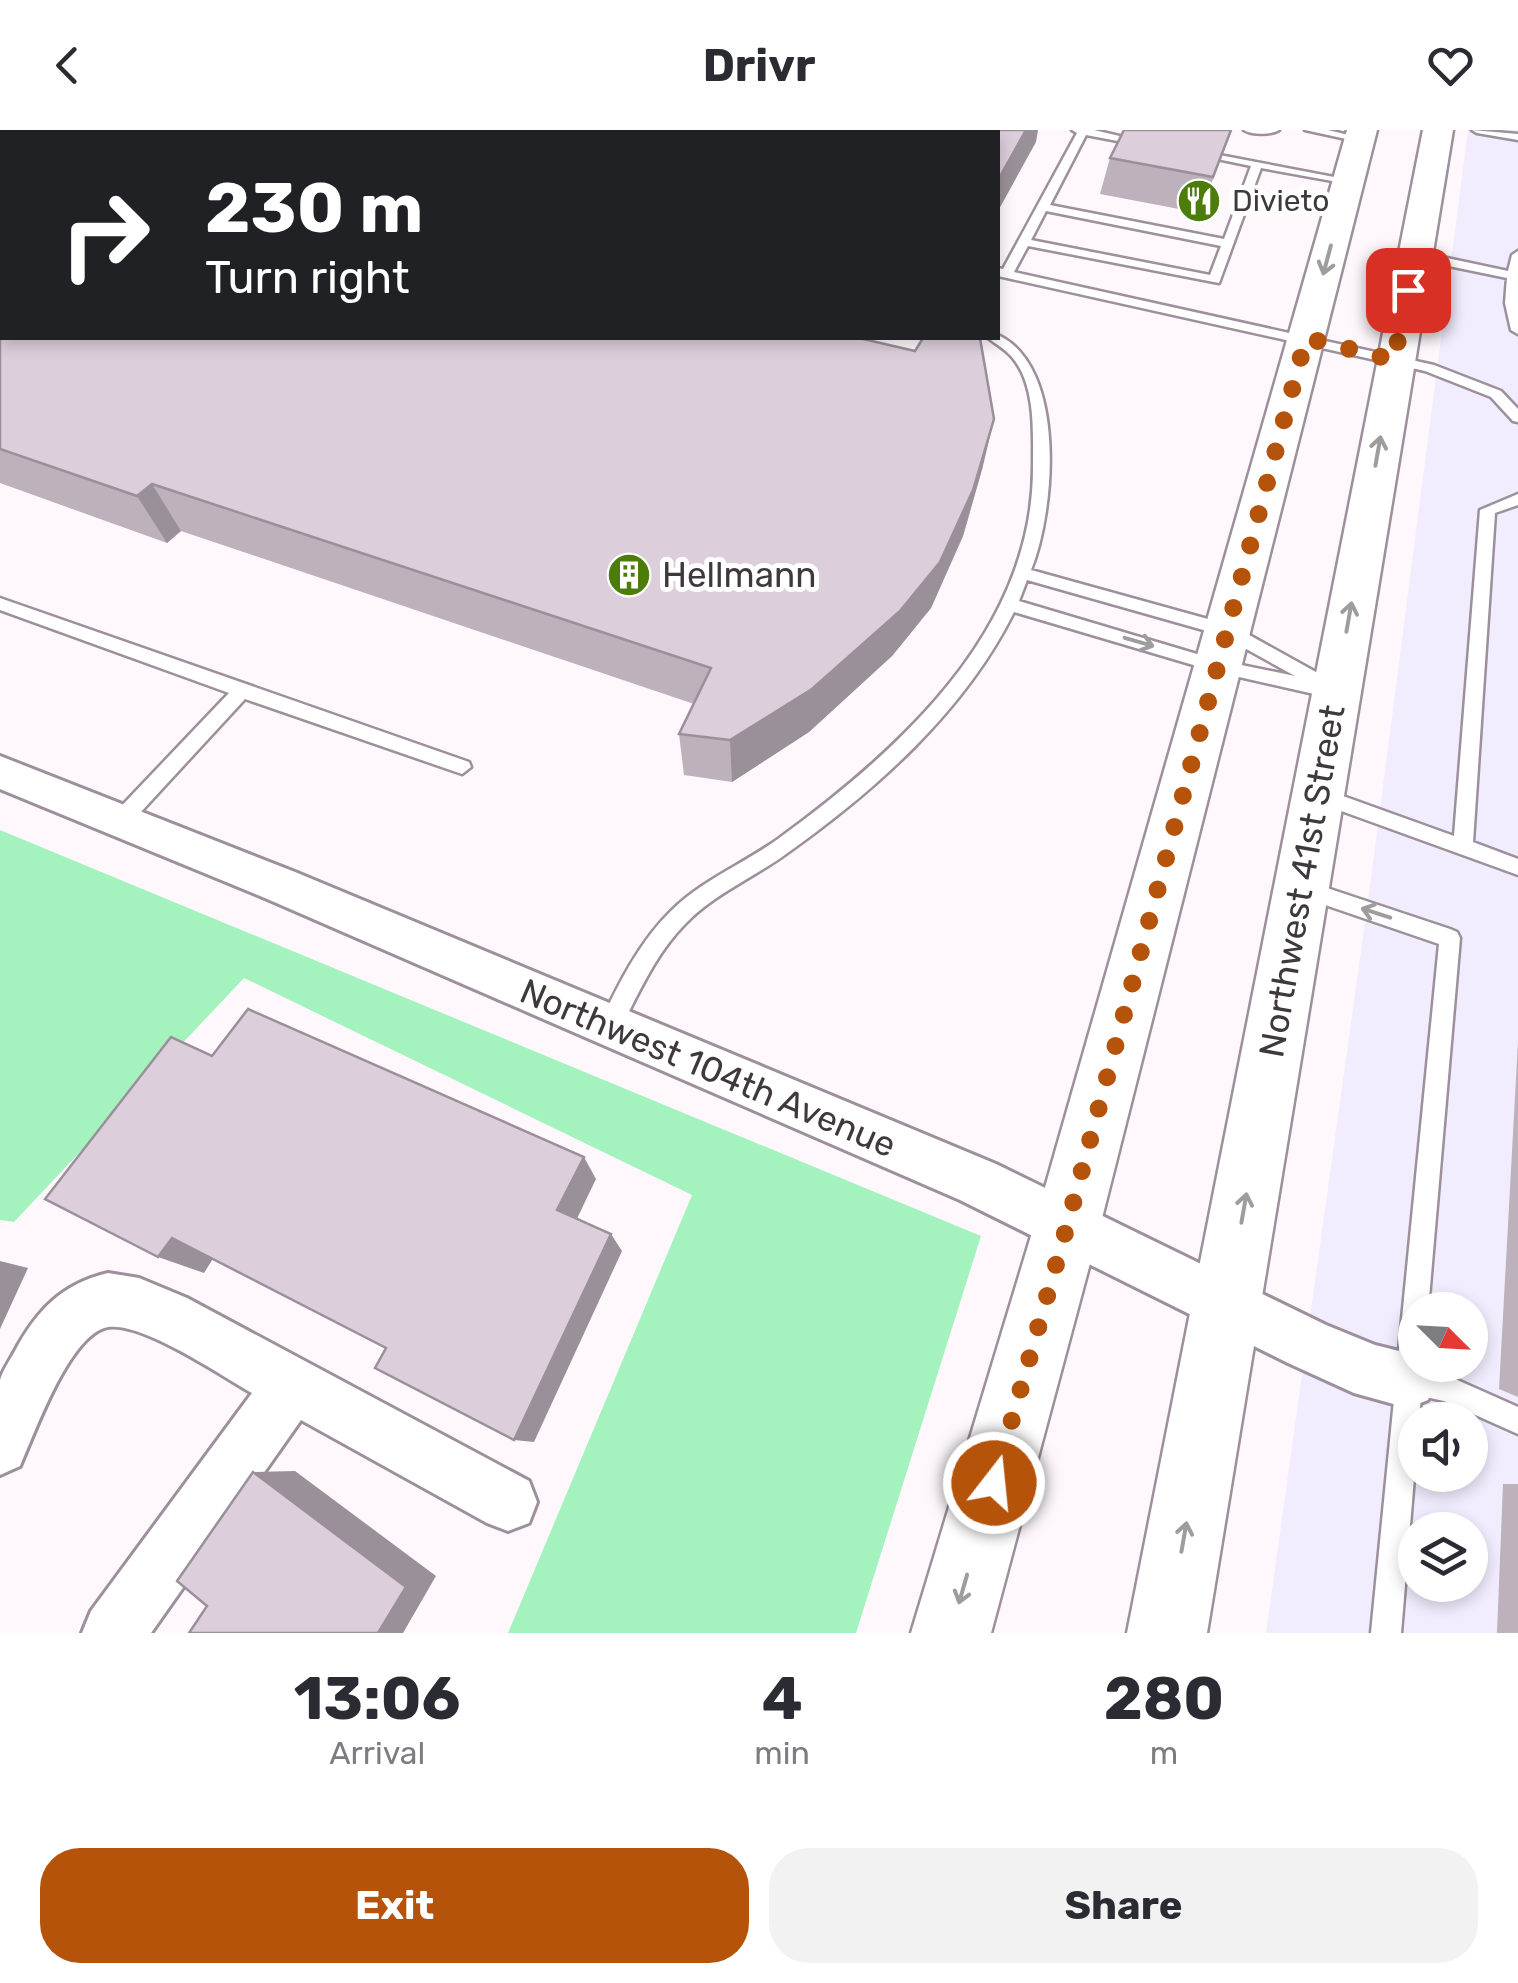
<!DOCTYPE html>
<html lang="en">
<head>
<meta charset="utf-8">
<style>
  :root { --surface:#fff; --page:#f2f2f3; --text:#2b2b33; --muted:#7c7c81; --accent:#b45309 }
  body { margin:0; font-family:Rubik,sans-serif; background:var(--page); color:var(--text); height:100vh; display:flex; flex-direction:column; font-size:38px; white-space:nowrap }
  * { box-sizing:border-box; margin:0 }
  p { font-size:32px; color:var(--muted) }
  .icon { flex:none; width:55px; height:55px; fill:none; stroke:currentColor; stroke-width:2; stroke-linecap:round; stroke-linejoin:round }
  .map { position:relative; height:1503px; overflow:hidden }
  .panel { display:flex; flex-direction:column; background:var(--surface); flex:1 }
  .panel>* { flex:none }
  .guide { position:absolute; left:0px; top:0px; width:1000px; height:210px; box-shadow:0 5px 15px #0003; background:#202124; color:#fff; overflow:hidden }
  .needle { width:65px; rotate:114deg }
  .tools { position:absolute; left:1398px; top:1162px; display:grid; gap:20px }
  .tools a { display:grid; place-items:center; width:90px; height:90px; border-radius:50%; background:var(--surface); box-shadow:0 5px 15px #0003; font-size:50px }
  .pin { position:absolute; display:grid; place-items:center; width:85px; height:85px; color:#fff; margin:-42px; border-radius:20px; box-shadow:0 5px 15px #0006 }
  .me { position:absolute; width:110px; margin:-55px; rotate:16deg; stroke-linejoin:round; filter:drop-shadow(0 0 8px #0008) }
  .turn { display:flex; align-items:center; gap:35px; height:210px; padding:0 40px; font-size:45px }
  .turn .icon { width:130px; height:130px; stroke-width:2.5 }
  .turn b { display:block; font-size:70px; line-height:85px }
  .eta { display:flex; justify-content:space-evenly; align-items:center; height:170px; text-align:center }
  .eta b { font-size:60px; font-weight:700; line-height:70px }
  .cta { display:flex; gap:20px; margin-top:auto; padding:20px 40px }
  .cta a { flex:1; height:115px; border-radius:40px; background:var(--accent); color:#fff; font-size:40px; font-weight:700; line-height:115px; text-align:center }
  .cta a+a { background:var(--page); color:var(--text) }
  header { display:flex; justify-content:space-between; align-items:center; height:130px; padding:0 40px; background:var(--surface); font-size:45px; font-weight:700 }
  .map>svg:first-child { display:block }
  .commercial { fill:#f2edfe; fill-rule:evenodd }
  .green { fill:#a4f3be }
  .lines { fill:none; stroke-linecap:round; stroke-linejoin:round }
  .lane-casing { stroke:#9d909c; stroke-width:5 }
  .street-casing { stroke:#9d909c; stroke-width:6 }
  .primary-casing { stroke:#9d909c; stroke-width:5 }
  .lane { fill:#fff; fill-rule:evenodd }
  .street { fill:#fff; fill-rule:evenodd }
  .primary { fill:#fff; fill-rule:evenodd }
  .wall { fill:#bdb1bc }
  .shaded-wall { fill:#9a9099 }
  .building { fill:#dccedb; stroke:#9a9099; stroke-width:2.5 }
  .oneway { stroke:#9f9c9e }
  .route { stroke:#b45309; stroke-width:18; stroke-dasharray:0 32.4 }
  .labels { text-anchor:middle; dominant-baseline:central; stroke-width:10; stroke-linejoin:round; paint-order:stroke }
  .far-poi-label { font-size:30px; fill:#3f393e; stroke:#fff; text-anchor:start }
  .poi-label { font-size:35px; fill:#3f393e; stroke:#fff; text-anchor:start }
  .street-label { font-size:35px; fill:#3f393e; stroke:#fff }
</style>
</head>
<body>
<header><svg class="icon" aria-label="back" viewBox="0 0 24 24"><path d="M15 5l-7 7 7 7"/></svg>Drivr<svg class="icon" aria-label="heart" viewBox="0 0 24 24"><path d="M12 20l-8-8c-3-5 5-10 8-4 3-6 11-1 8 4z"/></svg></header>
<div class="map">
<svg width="1518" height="1503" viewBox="0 0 1518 1503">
  <rect width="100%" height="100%" fill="#fef8fd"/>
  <path class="commercial" d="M1468,0h50v1503h-252l104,-747zM1415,1180h55v55h-55zM1415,1290h55v55h-55zM1415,1400h55v55h-55z"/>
  <path class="green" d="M0,700l981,406 -125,397h-348l184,-438 -448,-217 -230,244 -14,-2z"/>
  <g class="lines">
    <g class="lane-casing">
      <path id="lane" d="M1072,0h22l55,13 -5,3 -58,-11 -36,70 174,34 27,-73 -58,-12v-4l162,31 -6,3 -88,-16 -42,115 -191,-37 -14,26 420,93 67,26 17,18v13l-5,-1 -22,-24 -66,-26 -427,-95v-8l5,1 74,-136zM1046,81l175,35 -11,29 -179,-35z
        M1244,0h35c-7,5 -28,5 -35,0z
        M1305,0h23l37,9 -5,3z
        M1472,0l46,4v6l-41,-7z
        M1414,121l94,20 4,-16 6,-4v83l-7,-4 -6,-27 2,-25 -97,-20v-6z
        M998,205c69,32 57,176 33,235l202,56 90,50 2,7 17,4 3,5 -3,5 -6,2 -119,-27 -203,-60c-49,99 -138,178 -228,242 -33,24 -72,40 -100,69 -31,31 -48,72 -68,110l-8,3 -8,-3 -3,-7c18,-40 41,-85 72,-115 31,-31 72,-47 107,-72 122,-89 256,-209 255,-373 0,-34 3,-81 -21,-109 -7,-8 -16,-13 -24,-19h10zM1027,450l194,55 74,41 -78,-16 -198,-59z
        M1518,364v11l-23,8 -22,329 45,17v16l-207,-75 -2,-5 9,-8 136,49 26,-326z
        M0,468l469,164 2,5 -9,7 -217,-75 -118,128h-14l-3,-6 3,-6 116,-122 -229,-83z
        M1303,750l147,49 7,3 3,6 -32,372h-13v55h9l-1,5 23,5 72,32v27l-74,-33 -23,-5 -2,24h-4v46l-14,167h-30l68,-689 -143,-49 -3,-6 3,-6z"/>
    </g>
    <g class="street-casing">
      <path id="street" d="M0,626l295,116 701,292 330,161 49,20 40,10v10h15l6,15 -8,20 -20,8 -54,-15 -66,-30 -328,-163 -695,-302 -265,-109z
        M108,1143l31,5 48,20 342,183 8,21 -8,21 -21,8 -21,-8 -186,-103 -150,213h-69l9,-22 161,-218c-30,-17 -116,-76 -148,-65 -37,13 -69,104 -84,138l-20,9c0,-27 0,-71 0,-95 3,-10 10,-20 15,-29 22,-41 47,-67 93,-78z"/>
    </g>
    <g class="primary-casing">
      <path id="primary" d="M1347,0h30l-277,1096 -109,407h-80l123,-407z
        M1423,0h30l-246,1503h-80z"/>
    </g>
    <use href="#lane" class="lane"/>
    <use href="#street" class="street"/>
    <use href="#primary" class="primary"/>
  </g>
  <path class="wall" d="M292,0h30l-4,2h-15z
    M560,0h99l-3,2h-95z
    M1124,0h108l-32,83 -100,-19 10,-36z
    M0,117l983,219 -20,70 -32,72 -39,48 -83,76 -77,50 -48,-7 -5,-41 15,-30 -513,-173 -14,12 -167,-60z
    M1518,912v355l-19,-8z
    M1503,1354h15v149h-21z"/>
  <path class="shaded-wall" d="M40,0h100l-4,2h-100z
    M623,0h36l-3,2h-33z
    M1026,0h12l-2,12 -38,69v-31z
    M2,21v60l-2,1v-60z
    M994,289l-11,47 -20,70 -32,72 -39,48 -83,76 -77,50 -2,-42z
    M152,354l29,47 -14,12 -30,-47z
    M584,1027l12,22 -24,50 -15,-19z
    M611,1104l11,17 -88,191 -20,-2z
    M172,1108l44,16 -12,19 -46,-16z
    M0,1131l28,7 -28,61z
    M295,1341l141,105 -33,57h-25l-125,-161z"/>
  <path class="building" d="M0,0h40l-4,2h-34v19l-2,1z
    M793,0h233l-28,50v-48h-207z
    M1124,0h107l-18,47 -103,-19z
    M2,116v92h857l56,13 8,-13h57l14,81 -21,71 -33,72 -40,49 -88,78 -82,51 -51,-6 32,-66 -559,-184 -15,12 -137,-47v-202z
    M248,879l336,148 -27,53 54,24 -97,206 -139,-72 11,-20 -214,-110 -14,19 -113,-58 126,-162 41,19z
    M253,1342l153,115 -28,46h-189l18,-27 -30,-25z"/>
  <defs><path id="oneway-shaft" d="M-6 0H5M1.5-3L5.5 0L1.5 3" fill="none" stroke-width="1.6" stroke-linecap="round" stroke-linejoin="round" transform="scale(2.5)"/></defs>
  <g class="oneway">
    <use href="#oneway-shaft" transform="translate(1327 130) rotate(105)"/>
    <use href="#oneway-shaft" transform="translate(1378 321) rotate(-80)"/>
    <use href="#oneway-shaft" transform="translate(1349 487) rotate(-80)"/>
    <use href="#oneway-shaft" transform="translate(1139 512) rotate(16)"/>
    <use href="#oneway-shaft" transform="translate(1376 783) rotate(-162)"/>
    <use href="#oneway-shaft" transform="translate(1244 1078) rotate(-80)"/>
    <use href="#oneway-shaft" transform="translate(1184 1407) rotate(-80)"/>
    <use href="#oneway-shaft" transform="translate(963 1459) rotate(106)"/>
  </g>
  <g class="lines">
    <path class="route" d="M994,1353l73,-257 239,-888 88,22 14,-70"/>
  </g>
  <defs>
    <g id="restaurant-disc" transform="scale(2.25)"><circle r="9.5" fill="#4c7d0b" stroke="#fff"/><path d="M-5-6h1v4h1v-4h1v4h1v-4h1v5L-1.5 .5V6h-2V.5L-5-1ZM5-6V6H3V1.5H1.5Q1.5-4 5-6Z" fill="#fff"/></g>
    <g id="building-disc" transform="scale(2.25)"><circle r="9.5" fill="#4c7d0b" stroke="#fff"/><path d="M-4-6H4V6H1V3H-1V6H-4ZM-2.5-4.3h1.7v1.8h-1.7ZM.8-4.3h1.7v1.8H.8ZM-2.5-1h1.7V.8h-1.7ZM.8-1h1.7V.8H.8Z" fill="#fff"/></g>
  </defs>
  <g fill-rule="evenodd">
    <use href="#restaurant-disc" x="1199" y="71"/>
    <use href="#building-disc" x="629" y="445"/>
  </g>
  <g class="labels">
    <g class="far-poi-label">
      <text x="1232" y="71">Divieto</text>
    </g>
    <g class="poi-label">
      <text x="662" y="445">Hellmann</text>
    </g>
    <g class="street-label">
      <text transform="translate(1302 751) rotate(-80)">Northwest 41st Street</text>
      <text transform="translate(708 938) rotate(23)">Northwest 104th Avenue</text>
    </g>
  </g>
</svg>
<div class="tools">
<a><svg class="needle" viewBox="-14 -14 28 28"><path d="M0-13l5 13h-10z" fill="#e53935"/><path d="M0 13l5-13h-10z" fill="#7c7c81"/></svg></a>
<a><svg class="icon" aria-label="sound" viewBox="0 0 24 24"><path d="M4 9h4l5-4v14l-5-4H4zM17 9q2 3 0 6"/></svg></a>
<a><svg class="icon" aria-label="layers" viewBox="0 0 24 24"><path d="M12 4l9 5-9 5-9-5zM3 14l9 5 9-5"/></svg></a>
</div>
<div class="pin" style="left:1408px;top:160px;background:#d93025"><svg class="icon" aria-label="arrive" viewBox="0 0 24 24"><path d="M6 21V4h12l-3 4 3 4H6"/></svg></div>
<svg class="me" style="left:994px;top:1353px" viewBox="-20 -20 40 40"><circle r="17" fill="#b45309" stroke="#fff" stroke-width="3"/><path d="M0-11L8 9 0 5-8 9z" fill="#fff"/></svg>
<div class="guide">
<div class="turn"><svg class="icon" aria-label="right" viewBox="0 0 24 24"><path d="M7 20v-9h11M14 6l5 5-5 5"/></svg><div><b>230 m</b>Turn right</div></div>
</div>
</div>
<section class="panel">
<div class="eta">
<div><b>13:06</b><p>Arrival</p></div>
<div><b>4</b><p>min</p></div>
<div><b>280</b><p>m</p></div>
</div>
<div class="cta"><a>Exit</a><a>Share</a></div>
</section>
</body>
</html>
